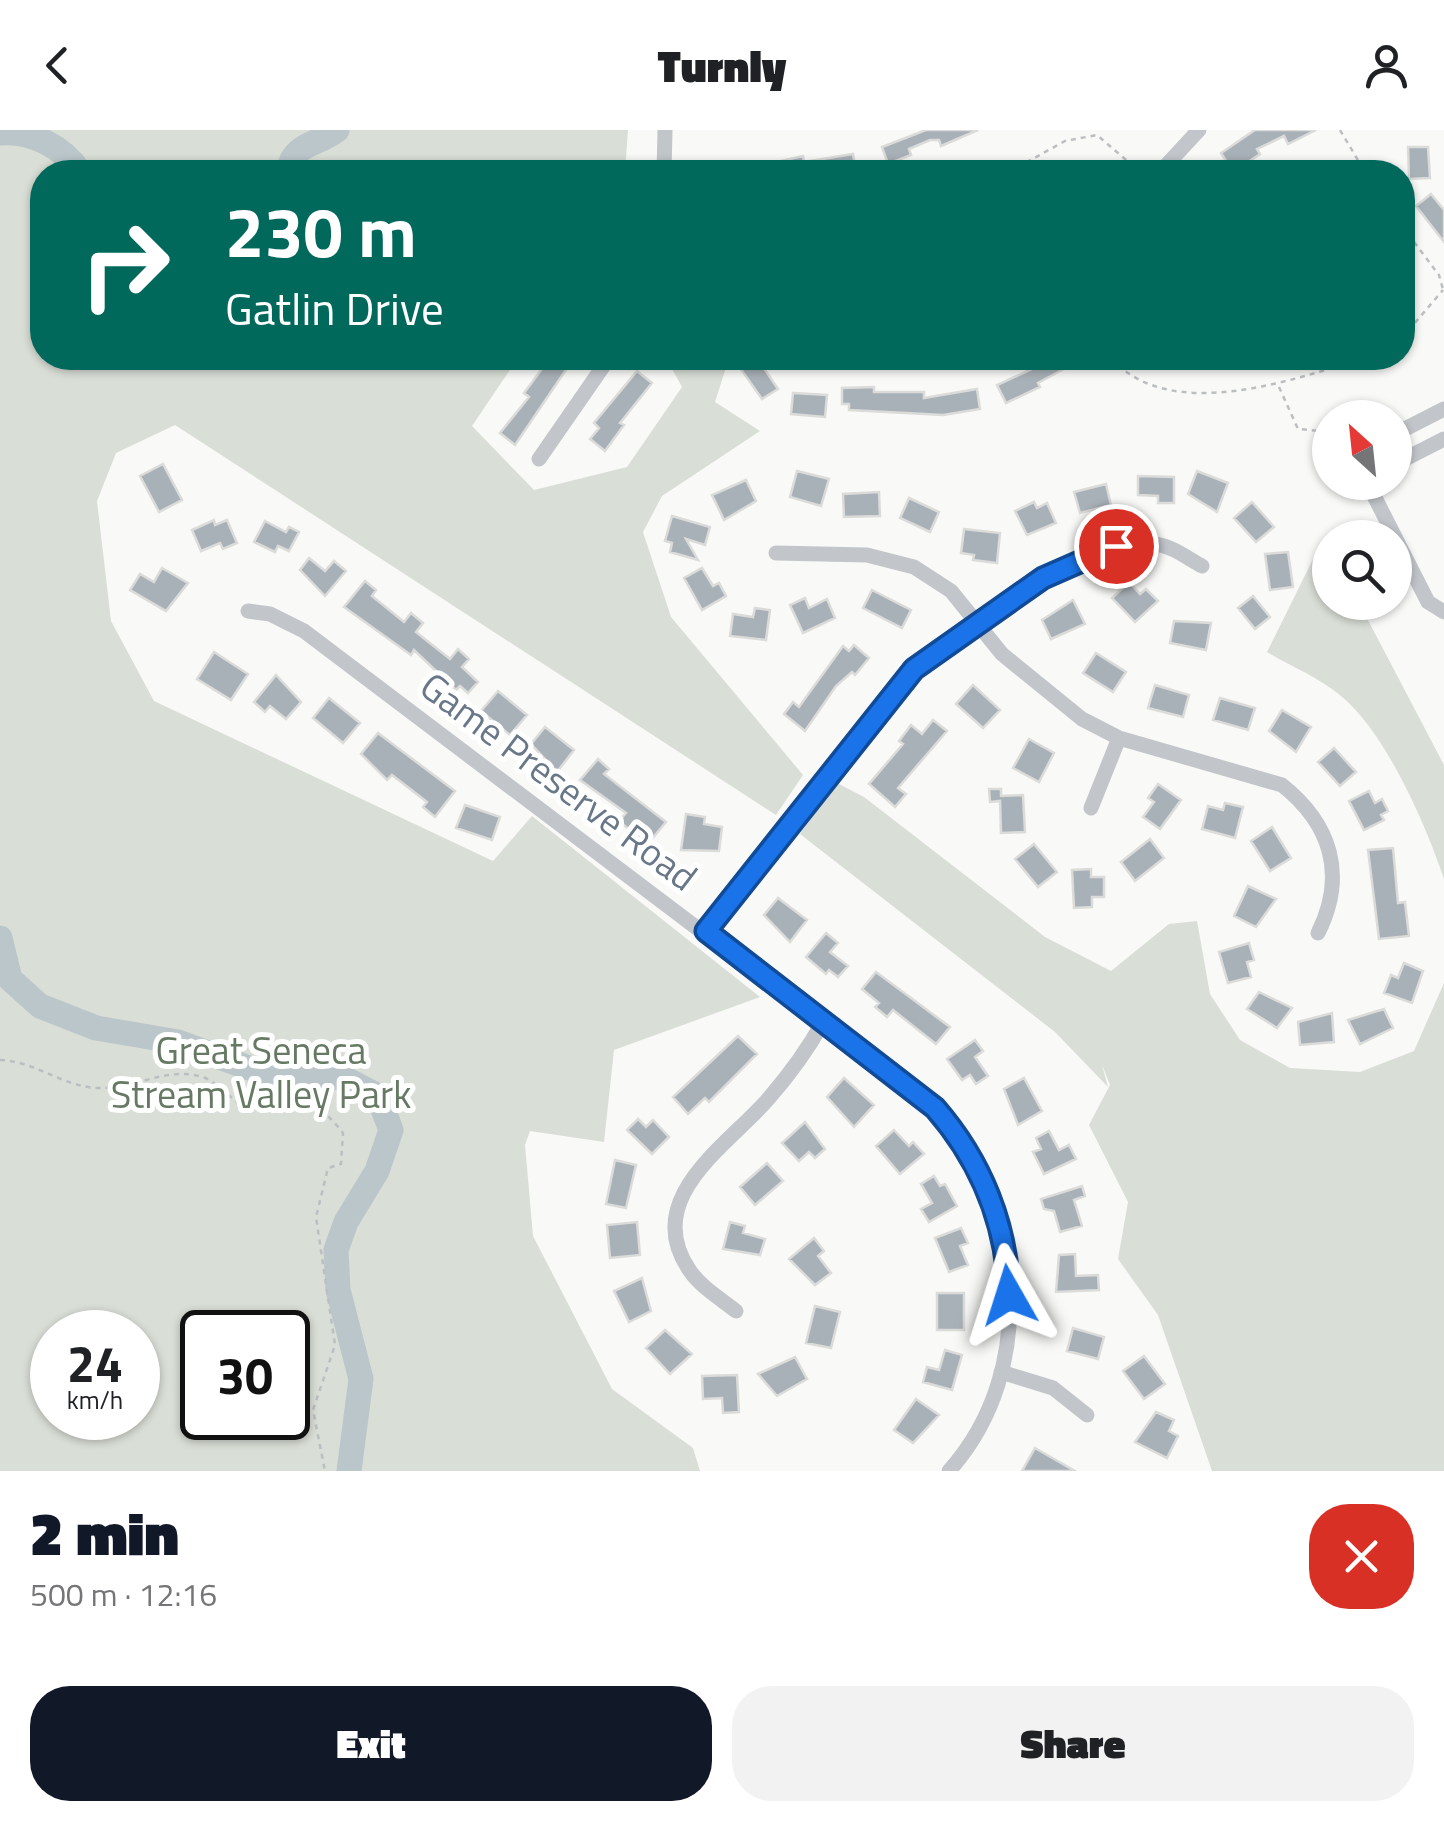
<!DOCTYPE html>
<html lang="en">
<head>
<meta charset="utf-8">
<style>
  :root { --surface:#fff; --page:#f2f2f2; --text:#202124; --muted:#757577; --accent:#111827 }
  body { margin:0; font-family:"Titillium Web",sans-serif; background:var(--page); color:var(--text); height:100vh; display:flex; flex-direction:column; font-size:38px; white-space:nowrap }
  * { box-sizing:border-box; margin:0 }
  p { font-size:32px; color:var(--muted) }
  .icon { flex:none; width:55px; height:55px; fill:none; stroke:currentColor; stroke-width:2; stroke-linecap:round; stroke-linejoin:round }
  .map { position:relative; height:1341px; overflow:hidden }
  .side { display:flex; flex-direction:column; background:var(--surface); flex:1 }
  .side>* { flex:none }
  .hud { position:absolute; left:30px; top:30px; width:1385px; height:210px; border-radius:40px; box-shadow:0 2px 8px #0004; background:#00695c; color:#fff; overflow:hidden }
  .needle { width:65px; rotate:333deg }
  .tools { position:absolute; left:1312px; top:270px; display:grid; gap:20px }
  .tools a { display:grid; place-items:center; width:100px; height:100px; border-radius:50%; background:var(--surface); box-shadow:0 2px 8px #0004; font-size:50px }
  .speed { position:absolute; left:30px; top:1180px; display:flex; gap:20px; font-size:50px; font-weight:700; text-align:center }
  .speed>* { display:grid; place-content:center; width:130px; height:130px; border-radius:50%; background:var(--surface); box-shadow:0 2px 8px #0004; line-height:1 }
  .speed small { font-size:25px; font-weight:400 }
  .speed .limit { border:5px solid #111; border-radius:15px; background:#fff; color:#111 }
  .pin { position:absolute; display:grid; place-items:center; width:85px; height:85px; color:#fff; margin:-42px; border:5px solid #fff; border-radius:50%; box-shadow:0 2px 10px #0007 }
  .me { position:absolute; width:110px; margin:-55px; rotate:354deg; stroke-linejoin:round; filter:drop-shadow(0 0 8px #0008) }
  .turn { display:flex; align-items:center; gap:35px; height:210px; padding:0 30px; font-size:45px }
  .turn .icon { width:130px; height:130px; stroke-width:2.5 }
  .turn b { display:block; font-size:70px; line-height:85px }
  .round { display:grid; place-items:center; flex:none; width:105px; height:105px; border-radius:40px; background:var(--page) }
  .summary { display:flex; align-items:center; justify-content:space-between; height:170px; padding:0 30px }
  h1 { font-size:60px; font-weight:800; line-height:75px; color:var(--accent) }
  .button { display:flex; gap:20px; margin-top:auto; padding:20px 30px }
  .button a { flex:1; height:115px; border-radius:40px; background:var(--accent); color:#fff; font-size:40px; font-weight:800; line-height:115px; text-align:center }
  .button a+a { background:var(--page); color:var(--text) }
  header { display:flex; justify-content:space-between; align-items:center; height:130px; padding:0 30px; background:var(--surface); font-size:45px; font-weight:800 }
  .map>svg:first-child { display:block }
  .green { fill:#d9ded6; fill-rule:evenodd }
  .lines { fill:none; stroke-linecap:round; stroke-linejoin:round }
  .river { stroke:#bbc6cb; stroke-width:25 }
  .building { fill:#a9b1b8; stroke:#dbdbd9; stroke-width:2.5 }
  .path { stroke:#bcbfc2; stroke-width:2.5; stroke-dasharray:5 5; stroke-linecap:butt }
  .minor { stroke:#c2c6cb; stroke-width:15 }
  .route-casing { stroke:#114b97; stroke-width:25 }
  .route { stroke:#1a73e8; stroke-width:18 }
  .labels { text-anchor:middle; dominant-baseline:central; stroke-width:10; stroke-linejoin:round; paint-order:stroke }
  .street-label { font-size:38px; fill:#687888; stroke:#fff }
  .park-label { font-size:38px; fill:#667a63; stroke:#fff }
</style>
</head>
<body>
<header><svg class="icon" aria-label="back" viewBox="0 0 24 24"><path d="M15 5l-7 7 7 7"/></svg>Turnly<svg class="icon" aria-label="person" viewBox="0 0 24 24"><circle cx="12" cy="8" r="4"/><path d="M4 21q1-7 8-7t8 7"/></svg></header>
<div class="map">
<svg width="1444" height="1341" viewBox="0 0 1444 1341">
  <rect width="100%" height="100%" fill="#f9f9f7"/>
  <path class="green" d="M0,0h628l-3,42h-583v186h476l-46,68 62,64 93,-23 55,-80 -16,-29h63l-14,44 45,29 -98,65 -19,36 28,85 132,158 -27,40 -601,-390 -59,28 -19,48 14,120 43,80 339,160 39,-45 228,181 -146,53 -10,92 -74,-11 -5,14 8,91 79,153 81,59 7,23h-700zM52,1202h86v86h-86zM202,1202h86v86h-86z
    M1323,409l7,12v51l29,1 85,162v114c-18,-54 -58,-146 -103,-183 -21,-18 -51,-30 -74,-44z
    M837,653l27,14 181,140 66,34 58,-47 28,-3 13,73 30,46 50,28 70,4 54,-21 30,-68v488h-232l-54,-156 -40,-56 10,-57 -39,-77 21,-40 -8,-20 6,22 -53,-55 -255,-198z"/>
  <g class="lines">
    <path class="river" d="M0,3c31,-3 63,14 80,39
      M288,42c5,-30 29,-26 49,-42
      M0,808l10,41 30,27 56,22 82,14 107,39 25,-5 34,2 34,18 13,34 -14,41 -31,51 -10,28 2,40 23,89 -12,92"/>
  </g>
  <path class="building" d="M926,0h52l-37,16 -2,-6h-9l-21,9 2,6 -23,9 -6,-17z
    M1255,0h61l-28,14 -4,-8 -27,13 3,5 -27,18 -12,-19z
    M1408,17h20l2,31 -21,1z
    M853,24l3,18h-106v-4l53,-12 1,6z
    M1431,64l13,16v32l-28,-36z
    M550,228h24l-59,87 -15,-12 29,-36 -5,-4z
    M757,228l21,31 -16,10 -22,-31z
    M1041,228h43l-46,25 2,4 -34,16 -9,-18 48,-22z
    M637,241l15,12 -32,40 4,2 -19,26 -15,-12 9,-11 -5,-5z
    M874,257v5h50v6l53,-9 3,20 -37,6 -94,-5v-6h-7v-16z
    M793,263l34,2 -2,22 -34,-3z
    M163,334l19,36 -23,12 -19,-36z
    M797,341l32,8 -8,27 -31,-9z
    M1197,341l31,12 -11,29 -29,-18z
    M1138,346l36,1v26h-16v-7l-20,-1z
    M746,350l10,21 -32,19 -12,-25z
    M1106,354l5,21 -31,8 -6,-21z
    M879,362l1,24 -36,1 -1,-23z
    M909,368l30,14 -9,20 -30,-14z
    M1034,372l3,6 10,-5 9,20 -29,12 -12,-24z
    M1252,372l22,25 -18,15 -22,-24z
    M672,386l38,11 -5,18 -19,-6 12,21 -28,-8 2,-9 -7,-2z
    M214,390l1,5 12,-5 10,23 -14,6 -3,-6 -19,8 -9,-21z
    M265,391l21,11 3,-5 10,5 -10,19 -11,-5 -3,6 -21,-10z
    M964,399l36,4 -3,30 -24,-3 1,-5 -13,-2z
    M1288,422l5,35 -23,3 -5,-36z
    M309,428l16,13 9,-10 12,10 -21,25 -25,-26z
    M162,438l26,15 -22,28 -36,-21 10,-16 14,8z
    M702,438l11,18 6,-3 7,13 -24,14 -18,-32z
    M365,451l11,9 -4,6 32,26 7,-9 12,10 -7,9 34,27 8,-10 11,10 -7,8 16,15 -10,11 -8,-7 -4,4 -42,-40 -3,5 -67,-48z
    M1129,452l11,12 6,-5 12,12 -23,21 -23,-24z
    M872,460l39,20 -9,18 -39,-20z
    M1253,466l17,21 -15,12 -17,-21z
    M805,468l4,10 18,-9 8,19 -32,15 -13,-28z
    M1073,470l12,24 -34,15 -9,-19z
    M755,478l15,2 -4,30 -36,-4 3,-22 20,3z
    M1174,491l37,2 -5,27 -36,-7z
    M854,515l15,13 -14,17 -3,-3 -16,14 -31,45 -21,-17 9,-12 6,5 44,-61 6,5z
    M214,522l34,22 -17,26 -34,-21z
    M1096,523l30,19 -13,20 -30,-19z
    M276,545l25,27 -15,17 -16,-13 -5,6 -11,-10z
    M973,555l27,25 -17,18 -27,-24z
    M1155,555l34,10 -6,22 -35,-9z
    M498,561l29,24 -17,20 -29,-24z
    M329,568l31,25 -17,20 -30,-25z
    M1220,568l35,10 -7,22 -35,-10z
    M1282,580l29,17 -15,25 -27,-21z
    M933,590l14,11 -49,57 8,6 -11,13 -26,-23 34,-40 -4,-3 12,-16 11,9z
    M545,597l29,23 -17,22 -26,-28z
    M378,603l77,58 -20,26 -12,-10 4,-5 -35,-27 -5,5 -26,-26z
    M1029,609l25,14 -15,29 -26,-14z
    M1334,618l22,24 -16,14 -22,-24z
    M598,629l11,10 -5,5 62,48 -15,18 -10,-7 -3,4 -19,-16 7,-8 -46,-33z
    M1158,654l23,16 -21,29 -17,-12 11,-15 -6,-4z
    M989,659h12v7l22,-1 2,37 -24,1 -1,-32 -10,1z
    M1369,661l6,12 7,-4 6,12 -7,4 3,5 -20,10 -15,-29z
    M1225,673l18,4 -8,31 -33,-9 6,-23 15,4z
    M465,675l35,12 -8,23 -36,-12z
    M686,684l19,3 -1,7 18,3 -3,24 -38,-1z
    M1272,697l19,31 -21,13 -19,-30z
    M1150,709l14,19 -29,23 -14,-19z
    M1034,714l23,28 -19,15 -23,-28z
    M1393,718l5,55 7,-1 4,34 -30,3 -11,-89z
    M1091,739v8h13v20h-12v10l-18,1 -2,-38z
    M1248,756l28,13 -20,28 -22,-11z
    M778,768l29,22 -17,22 -26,-27z
    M826,803l12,10 -8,9 18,14 -10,11 -9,-7 -3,4 -20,-17z
    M1249,813l5,17 -7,2 4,15 -23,6 -9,-31z
    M1404,833l19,8 -11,32 -28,-10 7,-18 7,3z
    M876,842l74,55 -14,17 -43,-34 -6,7 -12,-10 4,-4 -17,-14z
    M1259,862l33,16 -15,20 -30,-19z
    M1384,879l9,19 -33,16 -12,-24z
    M1332,883l2,29 -34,3 -2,-23z
    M738,906l19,18 -48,48 -4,-4 -17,16 -15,-17z
    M975,910l8,11 -8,6 13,19 -12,8 -6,-9 -8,5 -15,-21z
    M844,948l30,27 -20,22 -27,-30z
    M1024,948l18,33 -24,14 -14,-36z
    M638,989l8,8 7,-7 16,17 -17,17 -25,-24z
    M805,992l20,27 -10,9 -6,-6 -10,9 -17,-18z
    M894,1000l15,16 4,-4 11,12 -24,20 -24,-28z
    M1049,1001l10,19 10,-5 7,14 -32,15 -11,-22 8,-3 -5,-11z
    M615,1030l21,5 -10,43 -20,-4z
    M767,1033l16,18 -28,24 -15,-18z
    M934,1046l6,10 5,-2 12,22 -28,16 -8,-13 11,-6 -11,-19z
    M1082,1056l3,10 -11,4 8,26 -22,6 -6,-21 -10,-2 -3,-10z
    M637,1092l3,33 -30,3 -3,-33z
    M730,1092l15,4 -2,7 22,6 -5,16 -37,-6z
    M961,1098l7,15 -8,3 8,19 -19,7 -14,-34z
    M814,1108l10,13 -6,5 13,17 -16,12 -26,-26z
    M1075,1124l1,22 22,-1 1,15 -43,2 3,-37z
    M642,1148l9,33 -22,11 -15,-31z
    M937,1163h27v37h-27z
    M815,1176l25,6 -9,36 -25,-5z
    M1073,1198l31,9 -6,22 -31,-8z
    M665,1200l27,24 -22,20 -24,-26z
    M945,1220l17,5 -10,35 -29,-8 4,-15 12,3z
    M1144,1226l21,28 -21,15 -21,-28z
    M795,1227l12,22 -30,17 -19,-22z
    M737,1245l2,37 -16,1 -1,-15 -19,1 -1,-23z
    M916,1269l23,16 -26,28 -19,-13z
    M1156,1282l18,8 -5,11 9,5 -11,22 -32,-16z
    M1035,1318l40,23h-53z"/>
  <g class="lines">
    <path class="path" d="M1340,0l25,42
      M1009,42l56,-31 32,-6 43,37
      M1402,96l37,49 5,18
      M1402,208l41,-48
      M1111,228c60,67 183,21 254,0
      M1279,257l19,42 32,3
      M0,930c32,1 57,22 88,27 40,7 75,-22 115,-10 13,5 26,19 37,28 50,-11 69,-15 103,28l-2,31 -13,4 -12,49 19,128 -22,65 12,61"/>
    <path class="minor" d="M664,42l1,-42
      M1160,42l39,-42
      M1395,304l49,-25
      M539,329l70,-101
      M1395,334l49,-25
      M1367,352l61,120 16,10
      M776,423l91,2 47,12 37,24 51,63 80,65 37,19 163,47c49,39 65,90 36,148
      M248,481l22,3 34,17 631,477c87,99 106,260 14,363
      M1091,678l28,-70
      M706,801l185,-237c50,-55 186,-156 262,-150 18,1 34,14 49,22
      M736,1181c-15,-12 -35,-24 -46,-40 -51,-73 40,-127 79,-173 20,-23 39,-49 54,-76
      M1001,1242l52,16 34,27"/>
  </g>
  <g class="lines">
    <g class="route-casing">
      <path id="route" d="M1009,1165c-2,-70 -28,-134 -74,-187l-229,-177 208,-262 129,-91 73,-32"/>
    </g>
    <use href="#route" class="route"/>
  </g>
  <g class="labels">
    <g class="street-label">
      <text transform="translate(559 651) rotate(37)">Game Preserve Road</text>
    </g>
    <g class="park-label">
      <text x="261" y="920">Great Seneca<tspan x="261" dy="44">Stream Valley Park</tspan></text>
    </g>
  </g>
</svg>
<div class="tools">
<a><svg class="needle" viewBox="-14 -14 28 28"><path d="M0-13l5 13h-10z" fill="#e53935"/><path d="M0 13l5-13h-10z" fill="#757577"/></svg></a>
<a><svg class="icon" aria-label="search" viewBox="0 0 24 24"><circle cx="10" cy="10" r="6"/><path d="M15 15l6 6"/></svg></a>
</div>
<div class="speed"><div>24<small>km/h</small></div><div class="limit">30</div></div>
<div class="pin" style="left:1116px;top:416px;background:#d93025"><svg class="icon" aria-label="arrive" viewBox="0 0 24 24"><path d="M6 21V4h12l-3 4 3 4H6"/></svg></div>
<svg class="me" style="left:1009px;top:1165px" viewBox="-20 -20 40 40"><path d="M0-17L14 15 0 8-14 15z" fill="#1a73e8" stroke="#fff" stroke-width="4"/></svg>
<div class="hud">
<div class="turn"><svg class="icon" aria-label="right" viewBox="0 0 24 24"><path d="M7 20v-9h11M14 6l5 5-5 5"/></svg><div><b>230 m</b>Gatlin Drive</div></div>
</div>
</div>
<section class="side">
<div class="summary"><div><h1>2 min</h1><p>500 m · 12:16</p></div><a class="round" style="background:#d93025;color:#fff"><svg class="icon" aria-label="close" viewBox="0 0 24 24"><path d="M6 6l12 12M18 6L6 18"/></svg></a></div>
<div class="button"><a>Exit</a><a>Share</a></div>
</section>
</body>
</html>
